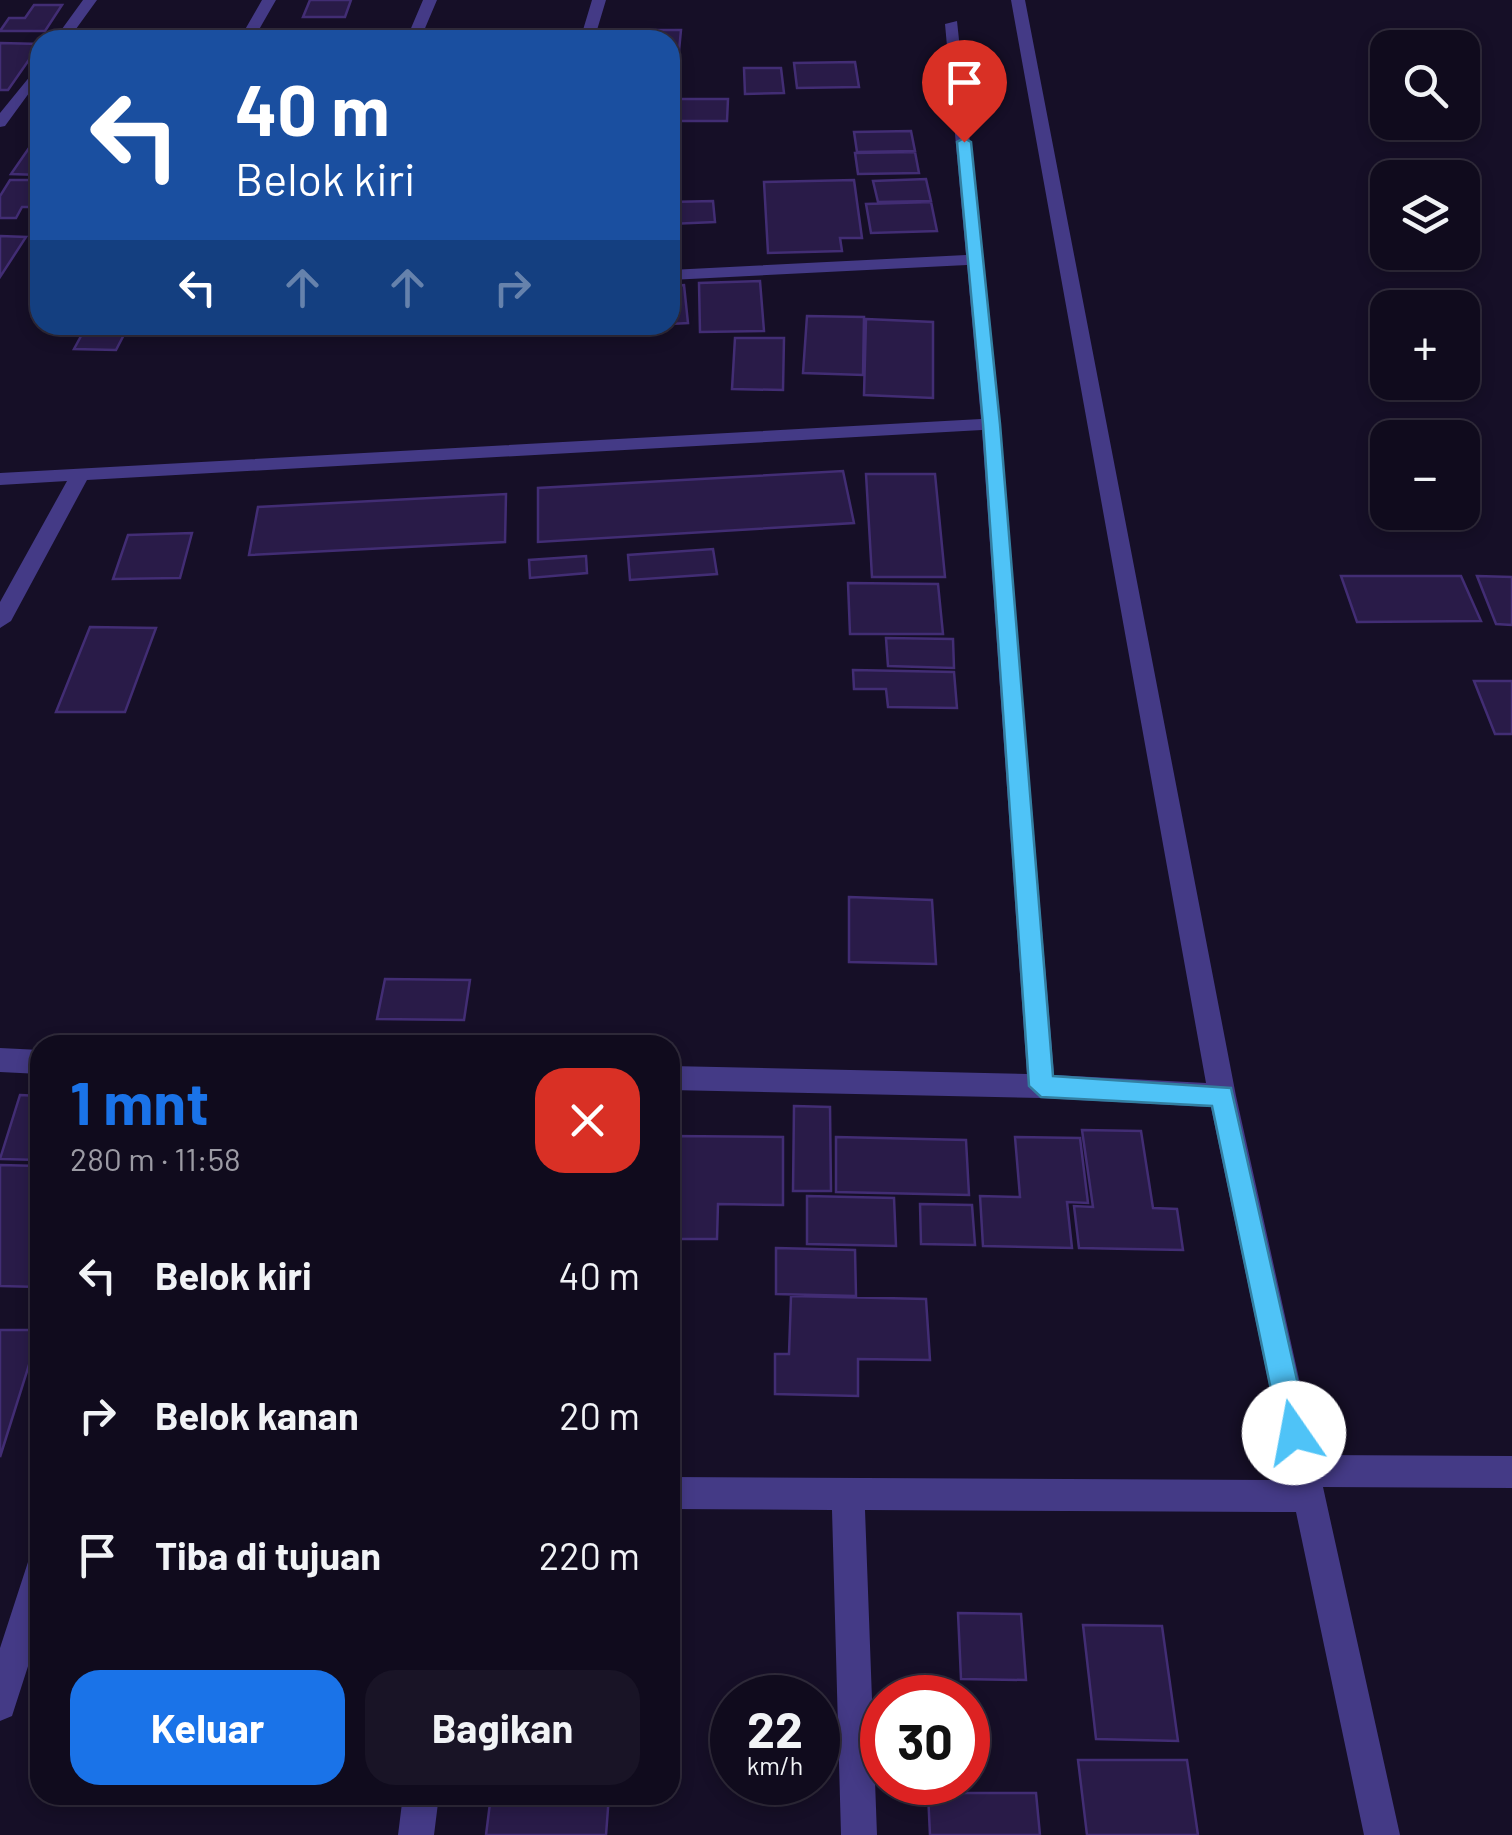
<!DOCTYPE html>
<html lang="id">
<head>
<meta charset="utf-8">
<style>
  :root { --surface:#100b1d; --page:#191426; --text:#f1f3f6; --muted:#9c9ba4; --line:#302b3b; --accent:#1a73e8 }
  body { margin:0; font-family:Barlow,sans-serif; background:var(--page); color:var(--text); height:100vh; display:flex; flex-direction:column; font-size:38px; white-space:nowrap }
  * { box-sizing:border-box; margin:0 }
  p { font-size:32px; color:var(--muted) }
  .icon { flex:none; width:55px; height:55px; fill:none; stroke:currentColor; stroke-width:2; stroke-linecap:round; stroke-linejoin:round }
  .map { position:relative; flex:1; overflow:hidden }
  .drawer { position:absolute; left:30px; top:1035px; width:650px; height:770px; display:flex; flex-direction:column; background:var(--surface); border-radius:30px; box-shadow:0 5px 15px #0003,0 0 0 2px var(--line) }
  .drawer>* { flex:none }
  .hud { position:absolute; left:30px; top:30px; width:650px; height:305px; border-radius:30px; box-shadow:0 5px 15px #0003,0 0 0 2px var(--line); background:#1a4fa0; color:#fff; overflow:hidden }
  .controls { position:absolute; left:1370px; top:30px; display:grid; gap:20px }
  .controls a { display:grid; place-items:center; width:110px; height:110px; border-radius:20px; background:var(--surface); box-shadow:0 5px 15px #0003,0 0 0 2px var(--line); font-size:50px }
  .speed { position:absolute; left:710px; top:1675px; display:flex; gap:20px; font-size:50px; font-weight:700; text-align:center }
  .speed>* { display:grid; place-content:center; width:130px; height:130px; border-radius:50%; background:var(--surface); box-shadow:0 5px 15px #0003,0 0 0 2px var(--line); line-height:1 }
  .speed small { font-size:25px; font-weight:400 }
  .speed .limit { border:15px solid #d22; background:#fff; color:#111 }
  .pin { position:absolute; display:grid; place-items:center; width:85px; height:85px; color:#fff; margin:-102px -42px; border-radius:50% 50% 50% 0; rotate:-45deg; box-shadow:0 0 10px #0007 }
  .pin .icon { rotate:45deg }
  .me { position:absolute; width:110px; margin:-55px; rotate:348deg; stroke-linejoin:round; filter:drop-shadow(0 0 8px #0008) }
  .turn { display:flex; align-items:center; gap:35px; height:210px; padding:0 40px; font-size:45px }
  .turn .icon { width:130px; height:130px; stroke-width:2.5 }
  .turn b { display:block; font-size:70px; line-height:85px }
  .lanes { display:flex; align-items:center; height:95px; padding:0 40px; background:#0003; justify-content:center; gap:50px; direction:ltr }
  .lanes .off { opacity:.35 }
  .round { display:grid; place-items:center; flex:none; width:105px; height:105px; border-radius:30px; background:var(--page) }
  .head { display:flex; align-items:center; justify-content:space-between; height:170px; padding:0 40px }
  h1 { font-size:60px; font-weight:700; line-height:75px; color:var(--accent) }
  .button { display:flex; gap:20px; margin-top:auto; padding:20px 40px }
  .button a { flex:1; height:115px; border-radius:30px; background:var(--accent); color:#fff; font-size:40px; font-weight:700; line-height:115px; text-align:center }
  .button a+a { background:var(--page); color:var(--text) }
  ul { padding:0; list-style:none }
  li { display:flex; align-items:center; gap:30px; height:140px; padding:0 40px }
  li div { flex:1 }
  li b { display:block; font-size:38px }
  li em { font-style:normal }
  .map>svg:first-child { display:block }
  .building { fill:#291b48; stroke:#422d74; stroke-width:2.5 }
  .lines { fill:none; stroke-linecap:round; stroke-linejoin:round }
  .minor { fill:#443a86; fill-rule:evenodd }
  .route { fill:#4fc3f7; stroke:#337fa1; stroke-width:2.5 }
</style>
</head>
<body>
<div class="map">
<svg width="1512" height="1835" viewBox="0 0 1512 1835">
  <rect width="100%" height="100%" fill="#160f27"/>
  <path class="building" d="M310,0h41l-6,17h-42z
    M34,5h28l-17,26h-45l9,-13h16z
    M615,30h66l-2,21h-9v-11h-57z
    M0,43l40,1 -32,46h-8z
    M855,62l4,25 -62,1 -3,-25z
    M744,68h37l3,25 -39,1z
    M671,99h57l-1,22h-57z
    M911,131l4,20 -58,1 -3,-20z
    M38,135l2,40 -29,-1z
    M915,152l4,21 -61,1 -3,-21z
    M926,179l5,22 -53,1 -5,-21z
    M10,180h30l-2,27h-16l-6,11h-16v-22z
    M854,180l8,58h-22l2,13 -74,2 -4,-71z
    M713,201l2,21 -45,2v-22z
    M931,202l6,29 -66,2 -5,-29z
    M0,236l26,1 -26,40z
    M760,281l4,50 -64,1 -1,-49z
    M684,285l4,38 -18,1v-38z
    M807,316l57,1 -1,58 -60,-2z
    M866,319l67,3v76l-69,-3z
    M87,325h42l-13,25 -42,-1z
    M735,338h49l-1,52 -51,-1z
    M843,471l11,52 -316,19v-54z
    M866,474h69l10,103h-73z
    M506,494l-1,48 -256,13 9,-48z
    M192,533l-12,45 -67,1 15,-44z
    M713,549l4,25 -87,6 -2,-25z
    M586,556l1,17 -57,5 -1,-18z
    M1341,576h120l20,45 -124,1z
    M1477,576l35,1v48l-16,-1z
    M848,583l90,1 5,50h-93z
    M90,627l66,1 -31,84h-69z
    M886,638l67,1 1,29 -66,-2z
    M853,670l101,2 3,36 -69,-1 -2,-18h-32z
    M1474,681h38v53h-17z
    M849,897l83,3 4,64 -87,-2z
    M385,979l85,1 -6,40 -87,-1z
    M20,1095l20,1v64l-40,-1z
    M794,1106l36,1 1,84h-38z
    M1082,1130l59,1 12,77 24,1 6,41 -104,-2 -5,-42 19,1z
    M670,1136l113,1v68l-65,-1 -1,35h-47z
    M836,1137l130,3 3,55 -133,-3z
    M1015,1137l65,1 8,65 -21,-1 5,46 -89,-2 -3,-50 40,1z
    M0,1165l40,1v121l-40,-1z
    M807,1196l87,2 2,48 -89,-2z
    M920,1204l52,1 3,40 -54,-1z
    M776,1248l79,2 1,46 -80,-2z
    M791,1296l135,3 4,61 -72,-1v37l-83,-2v-40h14z
    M0,1330h40l-40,127z
    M958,1613l63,1 5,66 -65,-1z
    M1083,1625l79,1 16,115 -82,-2z
    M1078,1760h109l11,75h-111z
    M928,1793h108l4,42h-110z
    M491,1795h118l-3,40h-120z"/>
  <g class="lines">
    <path class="minor" d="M83,0h14l-29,40h-14z
      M262,0h14l-23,40h-14z
      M423,0h14l-17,40h-14z
      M592,0h14l-12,40h-14z
      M1011,0h14l211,1096 80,359 196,1v32l-189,-1 77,348h-36l-68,-323 -431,-2 12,325h-36l-9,-325 -162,-1v-32l619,3 -78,-373 -170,-9 -371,-8v-24l357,8 -45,-644 -895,50 -76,141 -11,7v-26l67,-121 -67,4v-12l981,-54 -14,-154 -297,15v-10l296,-15 -21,-231 12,-3 43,403 54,651 152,8z
      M40,64v14l-35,48 -5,1v-14z
      M0,1048l40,2v24l-40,-2z
      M40,1557v72l-28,87 -12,5v-73l28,-86z
      M403,1795h36l-5,40h-36z"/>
  </g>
  <path class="route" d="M964,138l7,4 29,282 53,652 178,12 78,345 -4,10 -11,5 -10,-5 -4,-10 -68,-327 -171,-9 -12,-11 -46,-662 -26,-282z"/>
</svg>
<div class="controls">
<a><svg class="icon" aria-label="search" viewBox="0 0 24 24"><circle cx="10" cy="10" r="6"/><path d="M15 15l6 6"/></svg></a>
<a><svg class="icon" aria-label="layers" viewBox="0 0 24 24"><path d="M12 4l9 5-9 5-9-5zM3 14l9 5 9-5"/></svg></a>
<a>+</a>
<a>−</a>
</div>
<div class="speed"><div>22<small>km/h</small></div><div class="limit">30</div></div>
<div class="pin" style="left:964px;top:142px;background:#d93025"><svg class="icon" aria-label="arrive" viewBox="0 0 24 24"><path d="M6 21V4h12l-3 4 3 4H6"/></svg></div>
<svg class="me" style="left:1294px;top:1433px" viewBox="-20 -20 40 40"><circle r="19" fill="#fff"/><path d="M0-13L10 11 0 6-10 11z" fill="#4fc3f7"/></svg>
<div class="hud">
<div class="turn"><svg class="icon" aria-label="left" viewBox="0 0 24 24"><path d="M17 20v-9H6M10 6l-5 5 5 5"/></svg><div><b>40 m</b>Belok kiri</div></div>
<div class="lanes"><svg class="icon" aria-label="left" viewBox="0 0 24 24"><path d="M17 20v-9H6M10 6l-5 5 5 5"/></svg><svg class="icon off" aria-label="ahead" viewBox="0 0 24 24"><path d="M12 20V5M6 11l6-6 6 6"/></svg><svg class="icon off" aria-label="ahead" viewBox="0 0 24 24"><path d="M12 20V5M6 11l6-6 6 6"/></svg><svg class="icon off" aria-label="right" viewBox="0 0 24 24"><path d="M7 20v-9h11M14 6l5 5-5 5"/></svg></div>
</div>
<section class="drawer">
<div class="head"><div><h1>1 mnt</h1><p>280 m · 11:58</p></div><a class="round" style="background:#d93025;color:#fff"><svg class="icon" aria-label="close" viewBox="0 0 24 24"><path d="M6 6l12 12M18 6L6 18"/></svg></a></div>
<ul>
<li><svg class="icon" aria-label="left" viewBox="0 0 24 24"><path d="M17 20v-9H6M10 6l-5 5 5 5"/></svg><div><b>Belok kiri</b></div><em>40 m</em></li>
<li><svg class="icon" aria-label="right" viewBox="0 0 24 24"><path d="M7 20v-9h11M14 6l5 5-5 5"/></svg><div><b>Belok kanan</b></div><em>20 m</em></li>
<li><svg class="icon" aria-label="arrive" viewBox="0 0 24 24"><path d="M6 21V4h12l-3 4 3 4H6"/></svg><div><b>Tiba di tujuan</b></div><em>220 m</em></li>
</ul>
<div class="button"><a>Keluar</a><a>Bagikan</a></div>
</section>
</div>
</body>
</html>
